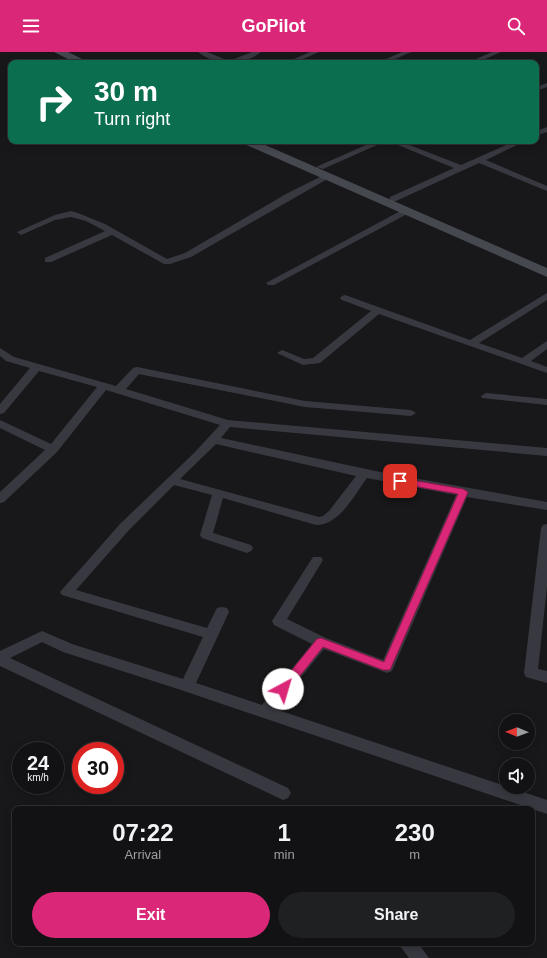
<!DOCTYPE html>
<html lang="en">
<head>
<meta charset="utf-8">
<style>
  :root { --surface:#121214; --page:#1f2022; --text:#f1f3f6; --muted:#9c9ea0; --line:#313234; --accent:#db2777 }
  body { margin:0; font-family:Arial,sans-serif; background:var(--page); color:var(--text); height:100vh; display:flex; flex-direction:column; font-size:15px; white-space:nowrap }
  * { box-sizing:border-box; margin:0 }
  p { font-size:13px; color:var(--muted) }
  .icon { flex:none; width:22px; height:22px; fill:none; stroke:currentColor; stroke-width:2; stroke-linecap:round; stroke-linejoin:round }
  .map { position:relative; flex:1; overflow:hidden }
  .side { position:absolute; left:12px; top:754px; width:523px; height:140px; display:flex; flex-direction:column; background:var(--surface); border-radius:8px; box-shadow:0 2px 10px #0003,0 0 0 1px var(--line) }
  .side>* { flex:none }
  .banner { position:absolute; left:8px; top:8px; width:531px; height:84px; border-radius:8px; box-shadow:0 2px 10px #0003,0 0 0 1px var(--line); background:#0b6e4f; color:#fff; overflow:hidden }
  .needle { width:26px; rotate:271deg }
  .fabs { position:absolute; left:499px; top:662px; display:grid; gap:8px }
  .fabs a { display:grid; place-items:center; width:36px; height:36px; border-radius:50%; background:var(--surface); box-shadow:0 2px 10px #0003,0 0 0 1px var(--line); font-size:20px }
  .speed { position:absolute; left:12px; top:690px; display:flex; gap:8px; font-size:20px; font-weight:700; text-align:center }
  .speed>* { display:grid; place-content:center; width:52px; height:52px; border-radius:50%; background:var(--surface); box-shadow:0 2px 10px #0003,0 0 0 1px var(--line); line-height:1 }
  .speed small { font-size:10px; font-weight:400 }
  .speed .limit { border:6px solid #d22; background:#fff; color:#111 }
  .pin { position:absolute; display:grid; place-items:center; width:34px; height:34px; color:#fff; margin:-17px; border-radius:8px; box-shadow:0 2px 6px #0006 }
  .me { position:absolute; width:44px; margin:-22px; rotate:39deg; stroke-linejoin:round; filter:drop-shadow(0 0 3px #0008) }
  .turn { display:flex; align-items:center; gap:14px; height:84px; padding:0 20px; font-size:18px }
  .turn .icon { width:52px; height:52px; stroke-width:2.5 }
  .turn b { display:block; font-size:28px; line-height:34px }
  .eta { display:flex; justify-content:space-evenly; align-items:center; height:68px; text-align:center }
  .eta b { font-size:24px; font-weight:700; line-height:28px }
  .button { display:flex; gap:8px; margin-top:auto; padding:8px 20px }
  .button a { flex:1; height:46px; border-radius:24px; background:var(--accent); color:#fff; font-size:16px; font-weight:700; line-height:46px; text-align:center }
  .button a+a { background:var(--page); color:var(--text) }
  header { display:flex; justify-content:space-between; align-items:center; height:52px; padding:0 20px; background:var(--accent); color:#fff; font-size:18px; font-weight:700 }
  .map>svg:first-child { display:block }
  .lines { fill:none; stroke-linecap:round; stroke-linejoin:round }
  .street { fill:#383940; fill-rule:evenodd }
  .secondary { fill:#464850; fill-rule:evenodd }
  .route { fill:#db2777; stroke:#8e194d }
</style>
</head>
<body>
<header><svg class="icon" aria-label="menu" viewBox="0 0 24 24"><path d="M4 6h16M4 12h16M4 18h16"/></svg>GoPilot<svg class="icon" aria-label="search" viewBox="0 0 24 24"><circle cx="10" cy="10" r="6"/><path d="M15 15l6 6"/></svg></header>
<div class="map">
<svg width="547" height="906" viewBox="0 0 547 906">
  <rect width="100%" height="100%" fill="#18181a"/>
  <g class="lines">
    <path class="street" d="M198,0h9l22,9 23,-9h9c-17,14 -46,14 -63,0z
      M310,0h9l-25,11h-9z
      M402,0h9l-25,11h-9z
      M492,0h9l-25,11h-9z
      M547,31v4l-11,4v-4z
      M547,75v5l-11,4v-5z
      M264,89h10l-4,3h-6z
      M375,89h11l-63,28 -7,-2z
      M388,89h11l62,24 54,-24h10l-39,19 61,26v5l-68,-28 -83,38h-6v-4l64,-29z
      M324,123l7,2 -140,80 -21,7h-6l-52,-29 -61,27h-6v-4l60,-27 -19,-10 -15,-4 -16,3 -34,15 -4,-3 38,-17 16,-4 7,2 27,11 62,35 18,-6 101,-59z
      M406,156l3,1v4l-135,72h-6l-2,-2z
      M547,241v7l-68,43 43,15 25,-17v8l-16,12 16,6v6l-168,-59 -59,49 -17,2 -26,-12 5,-3 22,9 9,-1 58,-47 -29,-11 -2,-2 2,-2 3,-1 125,45z
      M0,296l14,9 102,29 17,-18 4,-1 168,34 106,9 5,3 -5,3 -106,-9 -166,-33 -13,15 102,31 319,28v8l-317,-29 -9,11 159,34 167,30v8l-80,-13 -75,174 -5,2 -63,-24 -49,60 272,91v14l-369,-125 -115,-37 -21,-10 -32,16 278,130 3,5 -3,5 -5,2 -283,-134v-15l42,-20 30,13 111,35 20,-42 -141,-42 -2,-3 60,-68 74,-71 26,-28 -114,-35 -49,62 -53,50 -4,1v-11l45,-42 -45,-22v-8l51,24 46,-57 -58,-16 -35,42 -4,1v-10l30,-36 -24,-7 -6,-5zM216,392l140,32 -27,35 -6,5 -4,1 -139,-38zM367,426l89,17 -73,165 -57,-22 -39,-19 36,-59 -2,-3h-8l-41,64 2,4 38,19 -50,61 -66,-22 33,-71 -2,-4 -5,-1 -5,1 -10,20 -131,-38 53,-60 45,-45 38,10 -12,40 2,3 45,15 4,-2 2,-3 -2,-3 -38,-12 10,-35 93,27c24,0 38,-30 51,-47z
      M486,341l61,6v6l-65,-7 -1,-2z
      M547,472v63l-9,82 9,2v12l-21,-6 -2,-4 17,-145 2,-3z
      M398,891h20l11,15h-20z"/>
    <path class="secondary" d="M54,0h14l22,11h-14z
      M240,89h16l291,127v9l-305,-134z"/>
  </g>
  <path class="route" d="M400,426l63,11 5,3 -78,178h-7l-60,-23 -36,45h-8l-1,-3 1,-3 38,-47 4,-1 63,24 74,-168 -61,-11 -1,-2z"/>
</svg>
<div class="fabs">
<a><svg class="needle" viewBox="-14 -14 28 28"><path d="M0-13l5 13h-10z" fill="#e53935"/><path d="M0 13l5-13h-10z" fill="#9c9ea0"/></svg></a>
<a><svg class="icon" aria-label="sound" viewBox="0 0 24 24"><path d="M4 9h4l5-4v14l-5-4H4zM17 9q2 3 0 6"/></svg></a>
</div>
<div class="speed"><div>24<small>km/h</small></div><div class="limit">30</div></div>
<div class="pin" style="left:400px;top:429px;background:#d93025"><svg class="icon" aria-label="arrive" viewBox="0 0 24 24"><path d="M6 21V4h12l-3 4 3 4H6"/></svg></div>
<svg class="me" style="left:283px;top:637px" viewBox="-20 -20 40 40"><circle r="19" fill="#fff"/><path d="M0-13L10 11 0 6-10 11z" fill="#db2777"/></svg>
<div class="banner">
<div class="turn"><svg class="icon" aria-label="right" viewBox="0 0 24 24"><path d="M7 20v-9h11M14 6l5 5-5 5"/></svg><div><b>30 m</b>Turn right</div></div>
</div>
<section class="side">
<div class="eta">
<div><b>07:22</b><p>Arrival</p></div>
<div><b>1</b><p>min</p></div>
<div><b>230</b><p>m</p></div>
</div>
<div class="button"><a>Exit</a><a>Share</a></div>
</section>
</div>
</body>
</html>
